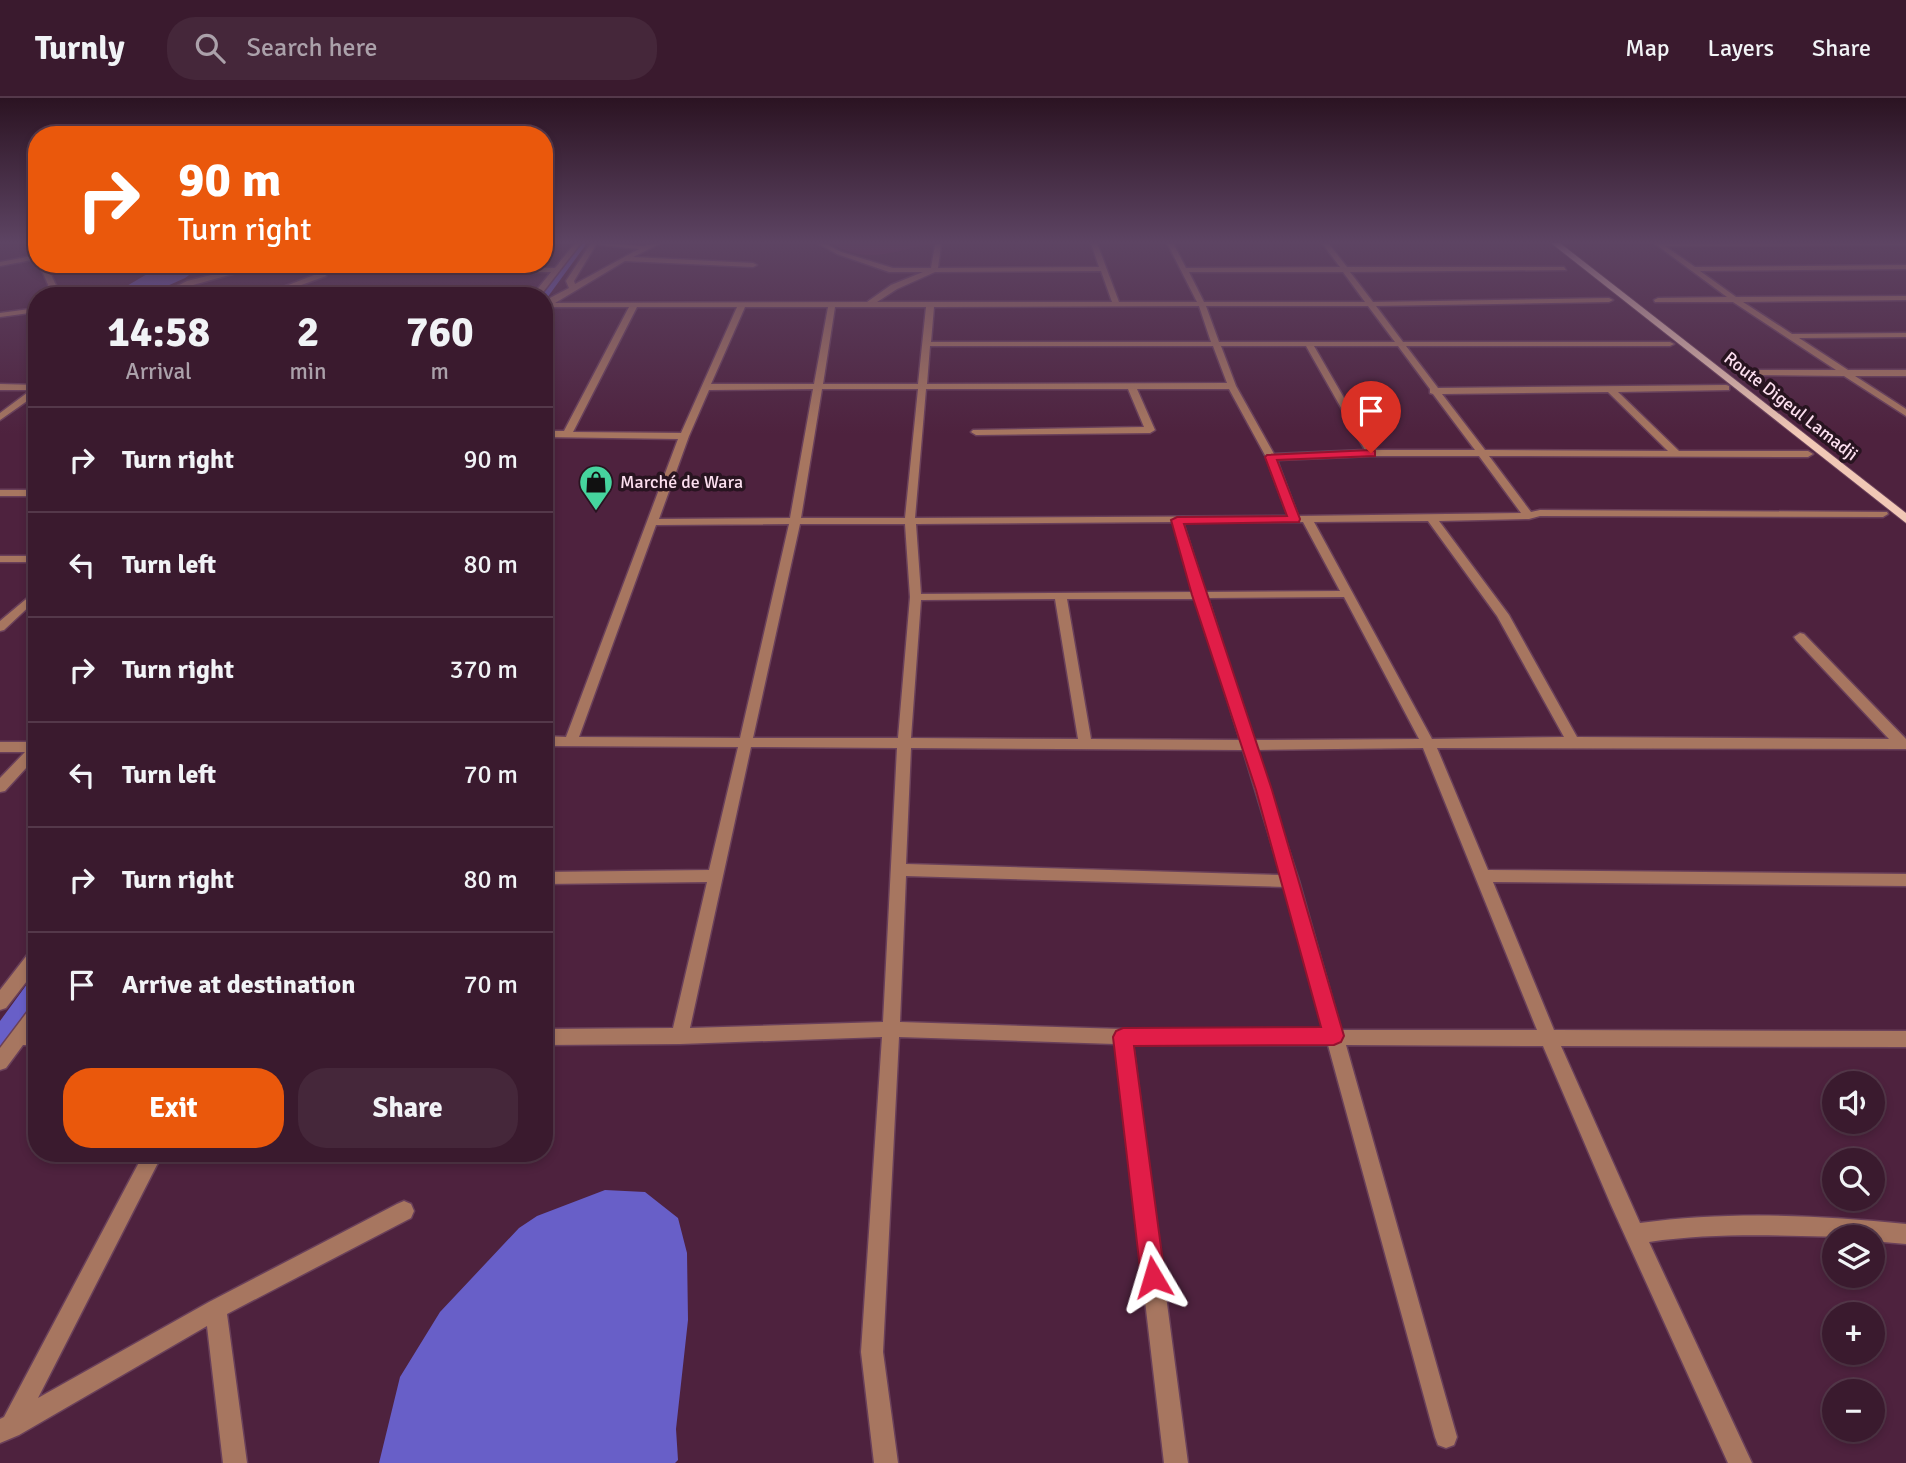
<!DOCTYPE html>
<html lang="en">
<head>
<meta charset="utf-8">
<style>
  :root { --surface:#3a1a2e; --page:#45273a; --text:#f1f3f6; --muted:#aba1aa; --line:#54384a; --accent:#ea580c }
  body { margin:0; font-family:Signika,sans-serif; background:var(--page); color:var(--text); height:100vh; display:flex; flex-direction:column; font-size:26px; white-space:nowrap }
  * { box-sizing:border-box; margin:0 }
  p { font-size:23px; color:var(--muted) }
  .icon { flex:none; width:38px; height:38px; fill:none; stroke:currentColor; stroke-width:2; stroke-linecap:round; stroke-linejoin:round }
  .map { position:relative; flex:1; overflow:hidden }
  .drawer { position:absolute; left:28px; top:189px; width:525px; height:875px; display:flex; flex-direction:column; background:var(--surface); border-radius:28px; box-shadow:0 4px 10px #0003,0 0 0 2px var(--line) }
  .drawer>* { flex:none }
  .guide { position:absolute; left:28px; top:28px; width:525px; height:147px; border-radius:28px; box-shadow:0 4px 10px #0003,0 0 0 2px var(--line); background:#ea580c; color:#fff; overflow:hidden }
  .fabs { position:absolute; left:1822px; top:973px; display:grid; gap:14px }
  .fabs a { display:grid; place-items:center; width:63px; height:63px; border-radius:50%; background:var(--surface); box-shadow:0 4px 10px #0003,0 0 0 2px var(--line); font-size:35px }
  .pin { position:absolute; display:grid; place-items:center; width:60px; height:60px; color:#fff; margin:-72px -30px; border-radius:50% 50% 50% 0; rotate:-45deg; box-shadow:0 0 7px #0007 }
  .pin .icon { rotate:45deg }
  .me { position:absolute; width:77px; margin:-38px; rotate:353deg; stroke-linejoin:round; filter:drop-shadow(0 0 5px #0008) }
  .turn { display:flex; align-items:center; gap:24px; height:147px; padding:0 35px; font-size:32px }
  .turn .icon { width:91px; height:91px; stroke-width:2.5 }
  .turn b { display:block; font-size:49px; line-height:60px }
  .eta { display:flex; justify-content:space-evenly; align-items:center; height:119px; text-align:center }
  .eta b { font-size:42px; font-weight:800; line-height:49px }
  .primary-button { display:flex; gap:14px; margin-top:auto; padding:14px 35px }
  .primary-button a { flex:1; height:80px; border-radius:28px; background:var(--accent); color:#fff; font-size:28px; font-weight:800; line-height:80px; text-align:center }
  .primary-button a+a { background:var(--page); color:var(--text) }
  ul { padding:0; list-style:none }
  li { display:flex; align-items:center; gap:21px; height:105px; padding:0 35px; border-top:2px solid var(--line) }
  li div { flex:1 }
  li b { display:block; font-size:26px }
  li em { font-style:normal }
  header { display:flex; align-items:center; gap:42px; box-sizing:border-box; height:98px; padding:0 35px; background:var(--surface); border-bottom:2px solid var(--line) }
  header strong { font-size:33px }
  nav { display:flex; gap:38px; margin-inline-start:auto; font-size:24px }
  .search { width:490px; height:63px; background:var(--page); display:flex; align-items:center; gap:18px; box-sizing:border-box; padding:0 24px; border-radius:28px; color:var(--muted); font-size:26px }
  .map>svg:first-child { display:block }
  .green { fill:#691e50 }
  .water { fill:#685fc8 }
  .lines { fill:none; stroke-linecap:round; stroke-linejoin:round }
  .canal { fill:#685fc8; fill-rule:evenodd }
  .minor-casing { stroke:#6a405a; stroke-width:3 }
  .major-casing { stroke:#6a405a; stroke-width:2 }
  .minor { fill:#a77660; fill-rule:evenodd }
  .major { fill:#f1c8b6; fill-rule:evenodd }
  .shaded-wall { fill:#551d5b }
  .route { fill:#e11d48; stroke:#92132f; stroke-width:2 }
  .labels { text-anchor:middle; dominant-baseline:central; stroke-width:7; stroke-linejoin:round; paint-order:stroke }
  .far-street-label { font-size:18px; fill:#fcdfef; stroke:#281420 }
  .far-poi-label { font-size:18px; fill:#fcdfef; stroke:#281420; text-anchor:start }
</style>
</head>
<body>
<header>
<strong>Turnly</strong>
<div class="search"><svg class="icon" aria-label="search" viewBox="0 0 24 24"><circle cx="10" cy="10" r="6"/><path d="M15 15l6 6"/></svg>Search here</div>
<nav><a>Map</a><a>Layers</a><a>Share</a></nav>
</header>
<div class="map">
<svg width="1906" height="1365" viewBox="0 0 1906 1365">
  <rect width="100%" height="100%" fill="#4e223e"/>
  <path class="green" d="M832,145h187c-26,2 -51,-1 -76,0 -38,2 -73,26 -111,0z"/>
  <path class="water" d="M164,166h40l-19,14 -40,18h-40l15,-6z
    M605,1092l40,2 33,26 9,35 1,67 -12,109 2,31 -3,3h-296l21,-86 40,-65 79,-84 18,-12z"/>
  <g class="lines">
    <path class="canal" d="M579,145h8l-40,55 -7,-2z
      M37,880v23l-30,42 -7,3v-25l30,-41z"/>
    <g class="minor-casing">
      <path id="minor" d="M575,145h6l-41,53h-8l19,-24h-227l2,4 -55,20h-11l62,-24h-82l-47,13 -24,11h-11l29,-15 61,-15 3,2h304z
        M591,145h6l-23,38 1,3 64,-35 -38,-4 -3,-2 45,3 18,-3 -28,14 120,6 4,2 -4,2 -128,-6 -70,42 312,-1 24,-17 32,-13h-34l-52,-18 -20,-11h7l17,9 52,16h38l4,-23 3,-2 3,2 -3,23 161,-1 -8,-24h6l22,59h78l-30,-59h6l13,25 154,-1 -18,-24h6l19,24h217l2,3 -216,2 23,30 236,-4 4,2 -4,2 -233,4 27,36h267l4,2 -4,2h-264l32,42 288,-3 3,1v4l-111,2 61,59h129l5,3 -5,3 -319,-1 42,56 9,-2 347,2 1,2 -5,3 -343,-1 -11,3 -90,2 70,94 68,122 312,2 -93,-99 -2,-3 6,-4 4,1 102,105v10l-469,-1 51,122 418,4v12l-413,-4 61,148 352,1v16l-345,-1 79,177c89,-12 177,-8 266,1v20l-34,-3v-4c-74,0 -148,-6 -223,5l103,221h-24l-117,-258 -68,-159 -197,-1 111,392 -3,8 -8,3 -8,-3 -3,-8 -107,-392h-195l55,418h-24l-49,-419 -216,-7 -16,315 15,111h-24l-13,-111 21,-315 -202,7 -136,1v-16l129,-1 34,-146 -163,2v-12l165,-2 29,-123 -194,-1v-10l22,1 112,-298 -134,-2v-6h20l65,-124h-76l-4,3 -5,-3v-4h4l2,-5 19,-10 -3,-7zM1101,173l11,31h-235l20,-13 38,-17zM1189,174h154l22,30h-161zM1199,208l12,36h-280l3,-35zM1206,208h162l27,36h-176zM637,209h100l-56,126 -108,-1zM745,209h83l-14,77h-103zM835,209h91l-8,77h-95zM930,248h283l14,37 -300,1zM1221,248h85l59,104 -91,4 -38,-68zM1314,248h84l32,43v4l3,1 42,56h-101zM813,291l-23,129 -131,1 30,-83 20,-46zM822,291h96l-13,129h-104zM926,291h202l16,38 -171,3 -2,2 5,3 174,-2 5,-3 -18,-41h92l37,68 22,59 -373,2zM1608,294l60,59 -183,-1 -43,-56zM1371,358h108l42,57 -223,3 -21,-56zM1428,423l69,95 67,121 -132,2 -118,-217zM1173,424l21,70 -273,2 -5,-70zM1183,424h120l37,69 -135,1zM789,426l-49,214 -161,-1 77,-212zM800,426h105l5,73 -12,141h-145zM1344,499l75,142 -166,1 -45,-142zM1055,501l23,140 -167,-1 10,-138zM1067,501h129l44,141 -149,-1zM751,649l146,1 -14,274 -193,6zM911,650l332,2 38,125 -375,-11zM1423,650l114,282h-196l-42,-149 -43,-131zM906,778l379,11 39,143 -201,-1 -223,-7z
        M1654,145h252v2l-241,1 30,21 211,-2v4l-206,2 36,26 170,-1v4l-163,2 49,32 114,-1v4l-107,1 49,32h58v6h-51l51,33v7l-62,-40 -101,-1v-4l3,-1h90l-103,-68h-78l-1,-2 4,-2 69,-1z
        M37,157v4l-37,7v-4z
        M39,166h7l15,32h-8z
        M37,210v4l-37,5v-4z
        M0,286l37,1v9l-37,26v-7l31,-23h-31z
        M0,392h37v6h-37z
        M0,458h37v6h-37z
        M37,492v9l-33,31 -4,1v-10z
        M0,644h37v14l-32,35 -5,1v-14l25,-26h-25z
        M37,850v20l-31,40 -6,2v-20l31,-40z
        M37,907v21l-3,3h3v16h-14l-17,23 -6,2v-22l31,-41z
        M144,1055h19l-125,245 171,-96 188,-98 7,-3 7,3 3,7 -3,7 -184,96 20,149h-24l-16,-137 -188,109 -19,8v-24l4,-2z"/>
    </g>
    <g class="major-casing">
      <path id="major" d="M1551,145h9l346,270v10z"/>
    </g>
    <use href="#minor" class="minor"/>
    <use href="#major" class="major"/>
  </g>
  <path class="shaded-wall" d="M547,549l8,23 -11,14v-34z"/>
  <linearGradient id="sky" x2="0" y2="1"><stop stop-color="#2b1322"/><stop offset="0.43" stop-color="#5d4463"/><stop offset="1" stop-color="#5d4463" stop-opacity="0"/></linearGradient>
  <rect width="1906" height="336" fill="url(#sky)"/>
  <path class="route" d="M1371,352l4,1v5l-98,4 23,59 -1,3 -115,2 88,266 72,246 -3,6 -7,3 -200,1 31,231 -4,8 -8,3 -9,-3 -3,-8 -28,-240 3,-6 7,-3 198,-1 -65,-237 -64,-195 -21,-75 6,-3 110,-1 -22,-59 2,-2z"/>
  <defs>
    <g id="shop-pin" transform="scale(1.75)"><path d="M0 17L-7.5 6A9.5 9.5 0 1 1 7.5 6Z" fill="#46d49e" stroke="#281420"/><path d="M-5-2.5h2.3a2.7 3.5 0 0 1 5.4 0H5L5.5 6h-11ZM-1.5-2.5h3a1.5 2.3 0 0 0-3 0Z" fill="#111"/></g>
  </defs>
  <g fill-rule="evenodd">
    <use href="#shop-pin" x="596" y="384"/>
  </g>
  <g class="labels">
    <g class="far-street-label">
      <text transform="translate(1791 308) rotate(38)">Route Digeul Lamadji</text>
    </g>
    <g class="far-poi-label">
      <text x="620" y="384">Marché de Wara</text>
    </g>
  </g>
</svg>
<div class="fabs">
<a><svg class="icon" aria-label="sound" viewBox="0 0 24 24"><path d="M4 9h4l5-4v14l-5-4H4zM17 9q2 3 0 6"/></svg></a>
<a><svg class="icon" aria-label="search" viewBox="0 0 24 24"><circle cx="10" cy="10" r="6"/><path d="M15 15l6 6"/></svg></a>
<a><svg class="icon" aria-label="layers" viewBox="0 0 24 24"><path d="M12 4l9 5-9 5-9-5zM3 14l9 5 9-5"/></svg></a>
<a>+</a>
<a>−</a>
</div>
<div class="pin" style="left:1371px;top:355px;background:#d93025"><svg class="icon" aria-label="arrive" viewBox="0 0 24 24"><path d="M6 21V4h12l-3 4 3 4H6"/></svg></div>
<svg class="me" style="left:1153px;top:1179px" viewBox="-20 -20 40 40"><path d="M0-17L14 15 0 8-14 15z" fill="#e11d48" stroke="#fff" stroke-width="4"/></svg>
<div class="guide">
<div class="turn"><svg class="icon" aria-label="right" viewBox="0 0 24 24"><path d="M7 20v-9h11M14 6l5 5-5 5"/></svg><div><b>90 m</b>Turn right</div></div>
</div>
<section class="drawer">
<div class="eta">
<div><b>14:58</b><p>Arrival</p></div>
<div><b>2</b><p>min</p></div>
<div><b>760</b><p>m</p></div>
</div>
<ul>
<li><svg class="icon" aria-label="right" viewBox="0 0 24 24"><path d="M7 20v-9h11M14 6l5 5-5 5"/></svg><div><b>Turn right</b></div><em>90 m</em></li>
<li><svg class="icon" aria-label="left" viewBox="0 0 24 24"><path d="M17 20v-9H6M10 6l-5 5 5 5"/></svg><div><b>Turn left</b></div><em>80 m</em></li>
<li><svg class="icon" aria-label="right" viewBox="0 0 24 24"><path d="M7 20v-9h11M14 6l5 5-5 5"/></svg><div><b>Turn right</b></div><em>370 m</em></li>
<li><svg class="icon" aria-label="left" viewBox="0 0 24 24"><path d="M17 20v-9H6M10 6l-5 5 5 5"/></svg><div><b>Turn left</b></div><em>70 m</em></li>
<li><svg class="icon" aria-label="right" viewBox="0 0 24 24"><path d="M7 20v-9h11M14 6l5 5-5 5"/></svg><div><b>Turn right</b></div><em>80 m</em></li>
<li><svg class="icon" aria-label="arrive" viewBox="0 0 24 24"><path d="M6 21V4h12l-3 4 3 4H6"/></svg><div><b>Arrive at destination</b></div><em>70 m</em></li>
</ul>
<div class="primary-button"><a>Exit</a><a>Share</a></div>
</section>
</div>
</body>
</html>
